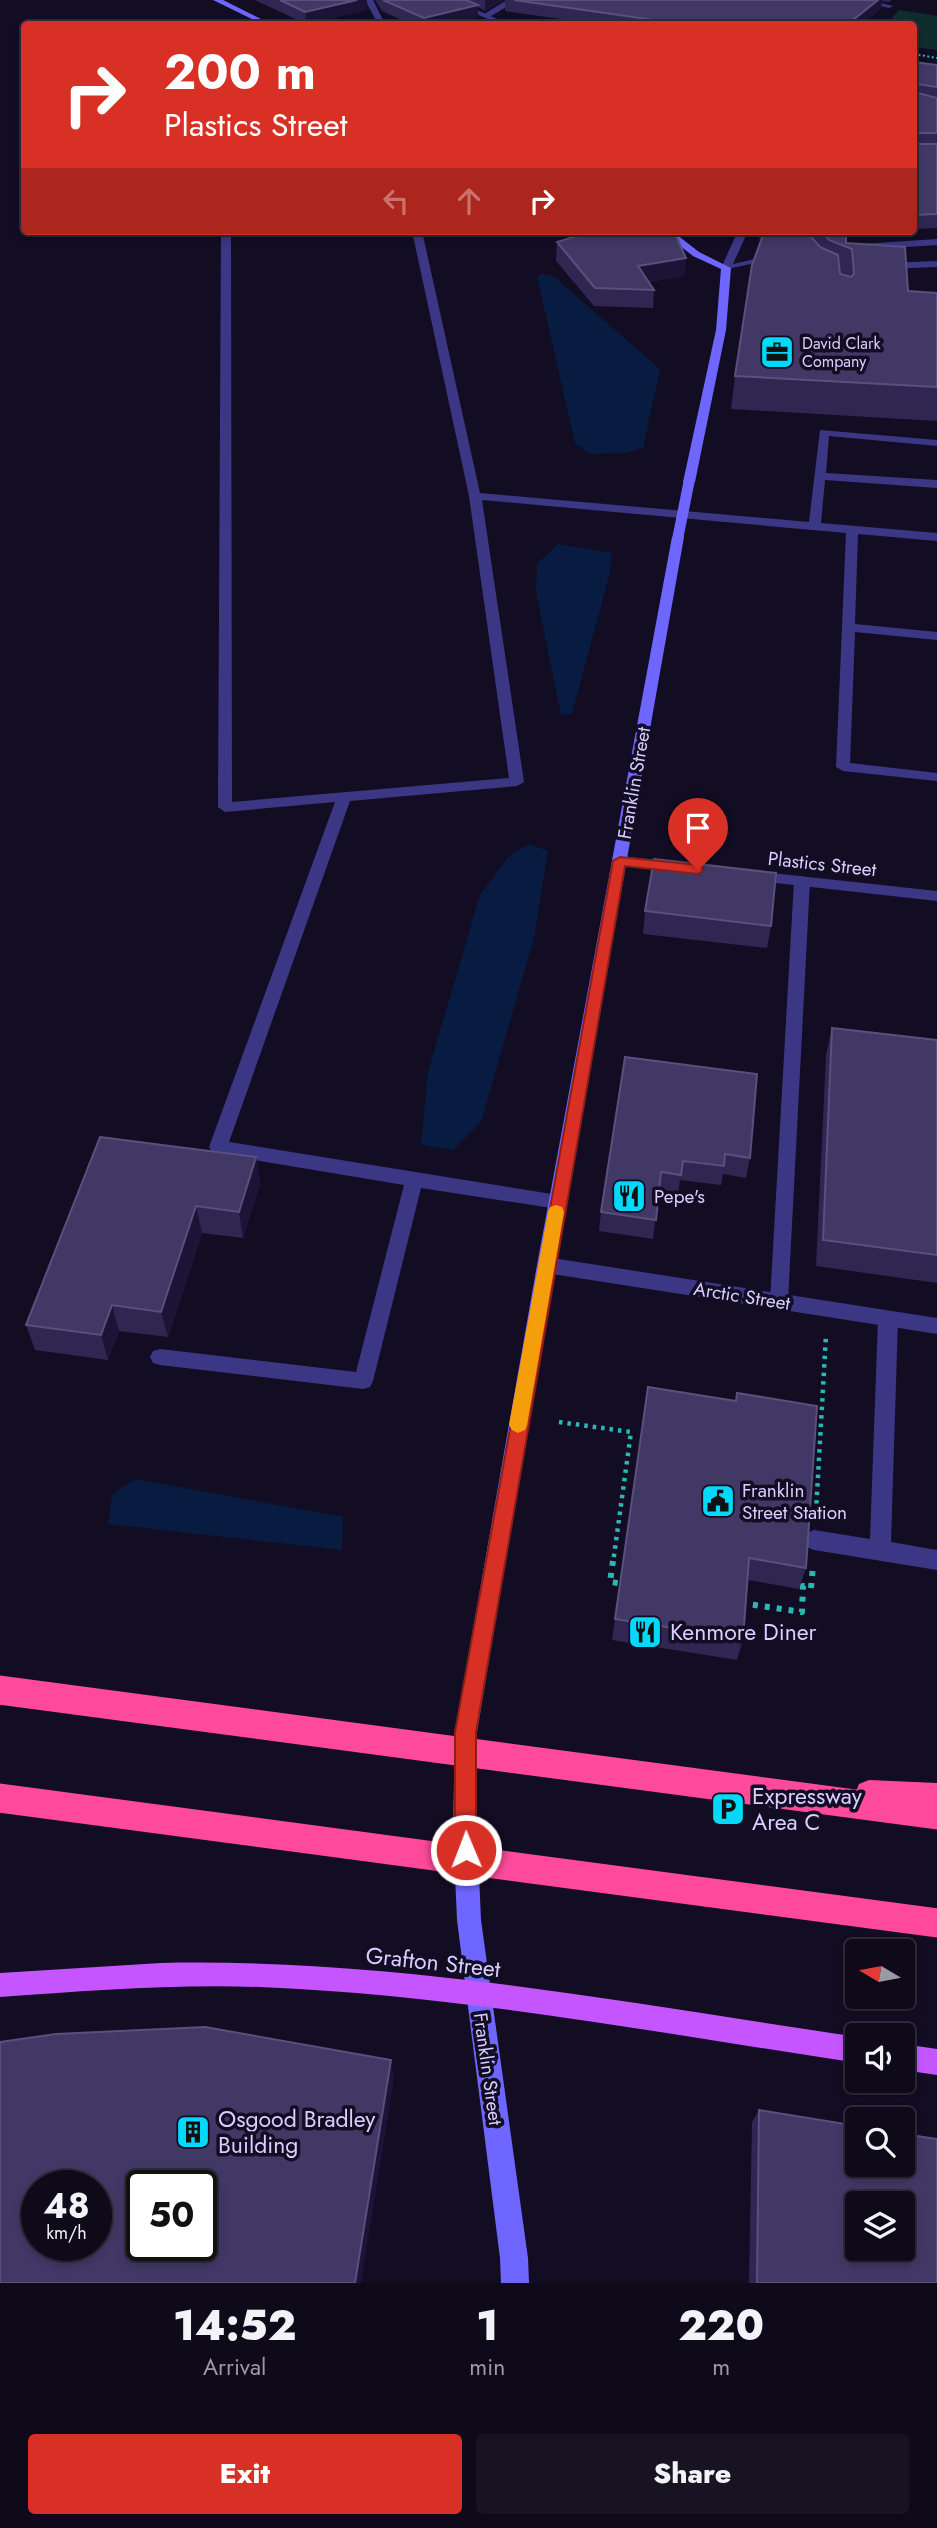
<!DOCTYPE html>
<html lang="en">
<head>
<meta charset="utf-8">
<style>
  :root { --surface:#0e0a1a; --page:#171323; --text:#f1f3f6; --muted:#9b9aa2; --line:#2e2b39; --accent:#d93025 }
  body { margin:0; font-family:Jost,sans-serif; background:var(--page); color:var(--text); height:100vh; display:flex; flex-direction:column; font-size:26px; white-space:nowrap }
  * { box-sizing:border-box; margin:0 }
  p { font-size:23px; color:var(--muted) }
  .icon { flex:none; width:38px; height:38px; fill:none; stroke:currentColor; stroke-width:2; stroke-linecap:round; stroke-linejoin:round }
  .map { position:relative; height:2283px; overflow:hidden }
  .panel { display:flex; flex-direction:column; background:var(--surface); flex:1 }
  .panel>* { flex:none }
  .hud { position:absolute; left:21px; top:21px; width:896px; height:214px; border-radius:7px; box-shadow:0 4px 10px #0003,0 0 0 2px var(--line); background:#d93025; color:#fff; overflow:hidden }
  .needle { width:46px; rotate:280deg }
  .controls { position:absolute; left:845px; top:1939px; display:grid; gap:14px }
  .controls a { display:grid; place-items:center; width:70px; height:70px; border-radius:7px; background:var(--surface); box-shadow:0 4px 10px #0003,0 0 0 2px var(--line); font-size:35px }
  .speed { position:absolute; left:21px; top:2170px; display:flex; gap:14px; font-size:35px; font-weight:700; text-align:center }
  .speed>* { display:grid; place-content:center; width:91px; height:91px; border-radius:50%; background:var(--surface); box-shadow:0 4px 10px #0003,0 0 0 2px var(--line); line-height:1 }
  .speed small { font-size:18px; font-weight:400 }
  .speed .limit { border:4px solid #111; border-radius:10px; background:#fff; color:#111 }
  .pin { position:absolute; display:grid; place-items:center; width:60px; height:60px; color:#fff; margin:-72px -30px; border-radius:50% 50% 50% 0; rotate:-45deg; box-shadow:0 0 7px #0007 }
  .pin .icon { rotate:45deg }
  .me { position:absolute; width:77px; margin:-38px; rotate:359deg; stroke-linejoin:round; filter:drop-shadow(0 0 5px #0008) }
  .turn { display:flex; align-items:center; gap:24px; height:147px; padding:0 28px; font-size:32px }
  .turn .icon { width:91px; height:91px; stroke-width:2.5 }
  .turn b { display:block; font-size:49px; line-height:60px }
  .lanes { display:flex; align-items:center; height:66px; padding:0 28px; background:#0003; justify-content:center; gap:35px; direction:ltr }
  .lanes .off { opacity:.35 }
  .eta { display:flex; justify-content:space-evenly; align-items:center; height:119px; text-align:center }
  .eta b { font-size:42px; font-weight:800; line-height:49px }
  .action { display:flex; gap:14px; margin-top:auto; padding:14px 28px }
  .action a { flex:1; height:80px; border-radius:7px; background:var(--accent); color:#fff; font-size:28px; font-weight:800; line-height:80px; text-align:center }
  .action a+a { background:var(--page); color:var(--text) }
  .map>svg:first-child { display:block }
  .green { fill:#102d2d }
  .water { fill:#081b41 }
  .lines { fill:none; stroke-linecap:round; stroke-linejoin:round }
  .path-far2 { stroke:#2ab8b4; stroke-width:2; stroke-dasharray:2 2.5; stroke-linecap:butt }
  .path-far1 { stroke:#2ab8b4; stroke-width:4.5; stroke-dasharray:3.5 5; stroke-linecap:butt }
  .path { stroke:#2ab8b4; stroke-width:6; stroke-dasharray:5 7; stroke-linecap:butt }
  .lane { fill:#3c3784; fill-rule:evenodd }
  .street { fill:#3c3784; fill-rule:evenodd }
  .secondary { fill:#6f66ff; fill-rule:evenodd }
  .primary { fill:#c556ff; fill-rule:evenodd }
  .highway { fill:#ff4a9b; fill-rule:evenodd }
  .secondary-bridge { stroke:#6f66ff; stroke-width:11 }
  .highway-bridge { stroke:#ff4a9b; stroke-width:29 }
  .wall { fill:#302652 }
  .shaded-wall { fill:#1c1437 }
  .building { fill:#413865; stroke:#59507d; stroke-width:2; fill-rule:evenodd }
  .route { fill:#d93025; stroke:#8d1f18; stroke-width:2 }
  .slow { fill:#f59e0b }
  .labels { text-anchor:middle; dominant-baseline:central; stroke-width:7; stroke-linejoin:round; paint-order:stroke }
  .far-poi-label { font-size:16px; fill:#d6cfff; stroke:#120d23; text-anchor:start }
  .street-label { font-size:19px; fill:#d6cfff; stroke:#120d23 }
  .poi-label { font-size:19px; fill:#d6cfff; stroke:#120d23; text-anchor:start }
  .near-poi-label { font-size:23px; fill:#d6cfff; stroke:#120d23; text-anchor:start }
  .near-street-label { font-size:23px; fill:#d6cfff; stroke:#120d23 }
</style>
</head>
<body>
<div class="map">
<svg width="937" height="2283" viewBox="0 0 937 2283">
  <rect width="100%" height="100%" fill="#120d23"/>
  <path class="green" d="M899,10l38,6v34l-23,-3v-23h-27z"/>
  <path class="water" d="M542,274l11,2 107,93 -17,79 -17,5 -37,1 -14,-11 -38,-166z
    M558,544l54,9 -2,19 -38,142 -11,1 -25,-123 1,-28z
    M529,844l19,7 -14,87 -53,184 -28,28 -32,-5 7,-73 52,-177 30,-40z
    M135,1479l208,38 -1,33 -234,-26 4,-29z"/>
  <g class="lines">
    <path class="path-far2" d="M914,54l23,4"/>
    <path class="path-far1" d="M559,1422l72,10 -18,131
      M816,1512l10,-177"/>
    <path class="path" d="M613,1561l-3,21 15,2
      M741,1603l61,9 1,-26 8,2 2,-22"/>
    <path class="lane" d="M365,0h8l12,24h-7z
      M507,0l7,2 -26,16 -7,-2z
      M221,231h10l1,571 277,-24 -40,-282 -57,-265h10l58,262 329,29 11,-92 117,10v6l-108,-10 -3,37 111,7v8l-112,-8 -4,43 116,10v8l-79,-7 -3,90 82,8v8l-82,-8 -5,131 87,10v8l-94,-10 -7,-4 10,-234 -364,-33 42,282 -7,4 -167,15 -121,341 329,53 6,2 3,5 -3,5 -6,2 -137,-21 -48,193 -3,6 -7,2 -203,-24 -7,-2 -3,-6 3,-6 7,-2 196,23 48,-187 -186,-31 -6,-2 -3,-5 126,-345 -110,10 -7,-5z
      M937,261v6l-52,2 -5,-3 5,-3z
      M802,876l8,5 -22,420 -2,6 -7,2 -7,-2 -2,-6 24,-420z
      M888,1311l7,2 3,6 -7,223 46,8v20l-123,-20 -7,-3 -4,-7 4,-7 7,-3 56,9 8,-220 3,-6z"/>
    <path class="street" d="M445,0h10l53,24h-9z
      M853,0h16l24,6 -4,2z
      M738,231h10l-15,33 44,-10 5,3 -59,13 -2,-2z
      M937,239v6l-76,5 -5,-3 5,-3z
      M620,856l56,6 8,5 -8,5 -61,-8 -3,-3z
      M753,871l184,20v10l-189,-21 -3,-4z
      M546,1257l391,61v16l-391,-61 -7,-3 -2,-5 2,-5z"/>
    <path class="secondary" d="M213,0h10l48,24h-9z
      M661,231h11l27,21 32,16 -5,62 -31,152 -6,4 -6,-4 33,-152 5,-61 -28,-13z
      M678,533l6,4 -129,728 -78,467v98l4,90 47,338 1,25h-28l-1,-25 -43,-338 -4,-90 2,-98 82,-467 135,-728z"/>
    <path class="primary" d="M161,1963c235,-5 466,40 697,74v26c-199,-30 -398,-68 -599,-76 -86,-3 -173,4 -259,10v-24z
      M903,2044l34,5v26l-34,-5z"/>
    <path class="highway" d="M869,1780l68,3v28l-68,-3 -10,-4 -4,-10 4,-10z"/>
    <path class="secondary-bridge" d="M678,537l11,-55"/>
    <path class="highway-bridge" d="M0,1690l937,125
      M0,1798l937,125"/>
  </g>
  <path class="wall" d="M255,0h112v10l-61,14z
    M375,0h128l-18,11 -7,-4v10l-28,7h-40l-28,-13z
    M505,0h387l-3,2 -7,-1 -1,8 -20,15h-265l-91,-13z
    M914,62l23,3v163l-23,1z
    M565,231h103l18,27 -2,18 -35,6 5,8 -1,18 -59,-2 -38,-45 1,-19 18,-5z
    M758,231h88v12l62,48 29,2v128l-206,-12 4,-33 27,-136 -3,1z
    M645,911l126,15 -4,22 -124,-14z
    M832,1028l105,12v243l-121,-17 10,-211z
    M625,1057l125,101 -4,20 -23,-4 -2,11 -41,-5 -2,14 -19,-3 -6,48 -54,-8 2,-19z
    M256,1157l4,27 -17,54 -41,-5 -34,104 -49,-6 -11,29 -73,-10 -9,-25z
    M648,1387l158,181 -7,21 -51,-9 -5,59 -6,21 -125,-20z
    M759,2110l178,173h-188l3,-161z"/>
  <path class="shaded-wall" d="M357,0h10v10l-61,14 -1,-12z
    M485,0h18l-18,11z
    M878,0h4l-1,9 -20,15h-13z
    M478,5v12l-28,7h-26v-6z
    M760,231h11l-1,8 -11,2z
    M686,258l-2,18 -47,8 1,-18z
    M256,1157l4,27 -17,54 -4,-26z
    M196,1206l6,27 -34,104 -7,-25z
    M112,1305l7,26 -11,29 -7,-25z
    M391,2060l3,19 -33,204h-6z"/>
  <path class="building" d="M280,0h77l-52,12z
    M383,0h83l12,5 -54,13z
    M514,0h364l-30,24h-166z
    M914,62l23,3v22l-20,-3 -3,8 23,6v35h-20l-3,8 3,3h20v70l-23,1z
    M593,231h75l9,7 9,20 -48,8 16,24 -59,-2 -38,-46z
    M769,231h19l-20,3z
    M788,231h18l14,16 18,8 2,19 11,3 3,-3 -2,-25 -23,-9 -7,-9h24v12l59,4 3,44 29,2v94l-202,-11 17,-111 11,-30z
    M806,231h12v1l-11,1z
    M654,859l122,14 -5,53 -126,-15z
    M832,1028l105,12v215l-114,-15z
    M625,1057l132,17 -7,84 -25,-4 -1,12 -41,-5 -2,14 -20,-3 -5,48 -55,-8z
    M100,1137l156,20 -17,55 -43,-6 -35,106 -49,-7 -11,30 -75,-10z
    M648,1387l88,14 1,-8 80,13 -11,162 -57,-10 -6,81 -128,-20z
    M205,2027l186,33 -36,223h-355v-241l56,-8zM37,2186h59v59h-59zM142,2186h59v59h-59z
    M759,2110l99,16v39h45v-31l34,5v144h-180zM858,2203h45v46h-45z"/>
  <path class="route" d="M620,857l78,8 6,5 -6,4 -73,-8 -149,866v118l-3,8 -7,3 -8,-3 -3,-8v-118l158,-871z"/>
  <path class="slow" d="M556,1205l6,2 2,5 -37,213 -2,5 -7,3 -6,-3 -3,-5 39,-213 2,-5z"/>
  <defs>
    <g id="office-square" transform="scale(1.75)"><rect x="-9" y="-9" width="18" height="18" rx="4" fill="#00d9fa" stroke="#120d23"/><path d="M-6-3h4V-5.5h4V-3h4V5H-6ZM-1-4.5V-3h2v-1.5ZM-6 0V1H6V0Z" fill="#111"/></g>
    <g id="restaurant-square" transform="scale(1.75)"><rect x="-9" y="-9" width="18" height="18" rx="4" fill="#00d9fa" stroke="#120d23"/><path d="M-5-6h1v4h1v-4h1v4h1v-4h1v5L-1.5 .5V6h-2V.5L-5-1ZM5-6V6H3V1.5H1.5Q1.5-4 5-6Z" fill="#111"/></g>
    <g id="civic-square" transform="scale(1.75)"><rect x="-9" y="-9" width="18" height="18" rx="4" fill="#00d9fa" stroke="#120d23"/><path d="M-.6-6.5H3V-4.5H.6V-3L4-1V1h2V6H-6V1h2V-1L-.6-3ZM-1.2 2.5V6h2.4V2.5Z" fill="#111"/></g>
    <g id="parking-square" transform="scale(1.75)"><rect x="-9" y="-9" width="18" height="18" rx="4" fill="#00d9fa" stroke="#120d23"/><path d="M-3.5-5.5H1a3.5 3.5 0 0 1 0 7H-1V5.5H-3.5ZM-1-3.4V-.6H.8a1.4 1.4 0 0 0 0-2.8Z" fill="#111"/></g>
    <g id="building-square" transform="scale(1.75)"><rect x="-9" y="-9" width="18" height="18" rx="4" fill="#00d9fa" stroke="#120d23"/><path d="M-4-6H4V6H1V3H-1V6H-4ZM-2.5-4.3h1.7v1.8h-1.7ZM.8-4.3h1.7v1.8H.8ZM-2.5-1h1.7V.8h-1.7ZM.8-1h1.7V.8H.8Z" fill="#111"/></g>
  </defs>
  <g fill-rule="evenodd">
    <use href="#office-square" x="777" y="352"/>
    <use href="#restaurant-square" x="629" y="1196"/>
    <use href="#civic-square" x="718" y="1501"/>
    <use href="#restaurant-square" x="645" y="1632"/>
    <use href="#parking-square" x="728" y="1809"/>
    <use href="#building-square" x="193" y="2132"/>
  </g>
  <g class="labels">
    <g class="far-poi-label">
      <text x="802" y="343">David Clark<tspan x="802" dy="18">Company</tspan></text>
    </g>
    <g class="street-label">
      <text transform="translate(634 783) rotate(-80)">Franklin Street</text>
      <text transform="translate(822 864) rotate(6)">Plastics Street</text>
      <text transform="translate(742 1296) rotate(9)">Arctic Street</text>
      <text transform="translate(488 2069) rotate(82)">Franklin Street</text>
    </g>
    <g class="poi-label">
      <text x="654" y="1196">Pepe's</text>
      <text x="742" y="1490">Franklin<tspan x="742" dy="22">Street Station</tspan></text>
    </g>
    <g class="near-poi-label">
      <text x="670" y="1632">Kenmore Diner</text>
      <text x="752" y="1796">Expressway<tspan x="752" dy="26">Area C</tspan></text>
      <text x="218" y="2119">Osgood Bradley<tspan x="218" dy="26">Building</tspan></text>
    </g>
    <g class="near-street-label">
      <text transform="translate(433 1962) rotate(6)">Grafton Street</text>
    </g>
  </g>
</svg>
<div class="controls">
<a><svg class="needle" viewBox="-14 -14 28 28"><path d="M0-13l5 13h-10z" fill="#e53935"/><path d="M0 13l5-13h-10z" fill="#9b9aa2"/></svg></a>
<a><svg class="icon" aria-label="sound" viewBox="0 0 24 24"><path d="M4 9h4l5-4v14l-5-4H4zM17 9q2 3 0 6"/></svg></a>
<a><svg class="icon" aria-label="search" viewBox="0 0 24 24"><circle cx="10" cy="10" r="6"/><path d="M15 15l6 6"/></svg></a>
<a><svg class="icon" aria-label="layers" viewBox="0 0 24 24"><path d="M12 4l9 5-9 5-9-5zM3 14l9 5 9-5"/></svg></a>
</div>
<div class="speed"><div>48<small>km/h</small></div><div class="limit">50</div></div>
<div class="pin" style="left:698px;top:870px;background:#d93025"><svg class="icon" aria-label="arrive" viewBox="0 0 24 24"><path d="M6 21V4h12l-3 4 3 4H6"/></svg></div>
<svg class="me" style="left:466px;top:1850px" viewBox="-20 -20 40 40"><circle r="17" fill="#d93025" stroke="#fff" stroke-width="3"/><path d="M0-11L8 9 0 5-8 9z" fill="#fff"/></svg>
<div class="hud">
<div class="turn"><svg class="icon" aria-label="right" viewBox="0 0 24 24"><path d="M7 20v-9h11M14 6l5 5-5 5"/></svg><div><b>200 m</b>Plastics Street</div></div>
<div class="lanes"><svg class="icon off" aria-label="left" viewBox="0 0 24 24"><path d="M17 20v-9H6M10 6l-5 5 5 5"/></svg><svg class="icon off" aria-label="ahead" viewBox="0 0 24 24"><path d="M12 20V5M6 11l6-6 6 6"/></svg><svg class="icon" aria-label="right" viewBox="0 0 24 24"><path d="M7 20v-9h11M14 6l5 5-5 5"/></svg></div>
</div>
</div>
<section class="panel">
<div class="eta">
<div><b>14:52</b><p>Arrival</p></div>
<div><b>1</b><p>min</p></div>
<div><b>220</b><p>m</p></div>
</div>
<div class="action"><a>Exit</a><a>Share</a></div>
</section>
</body>
</html>
